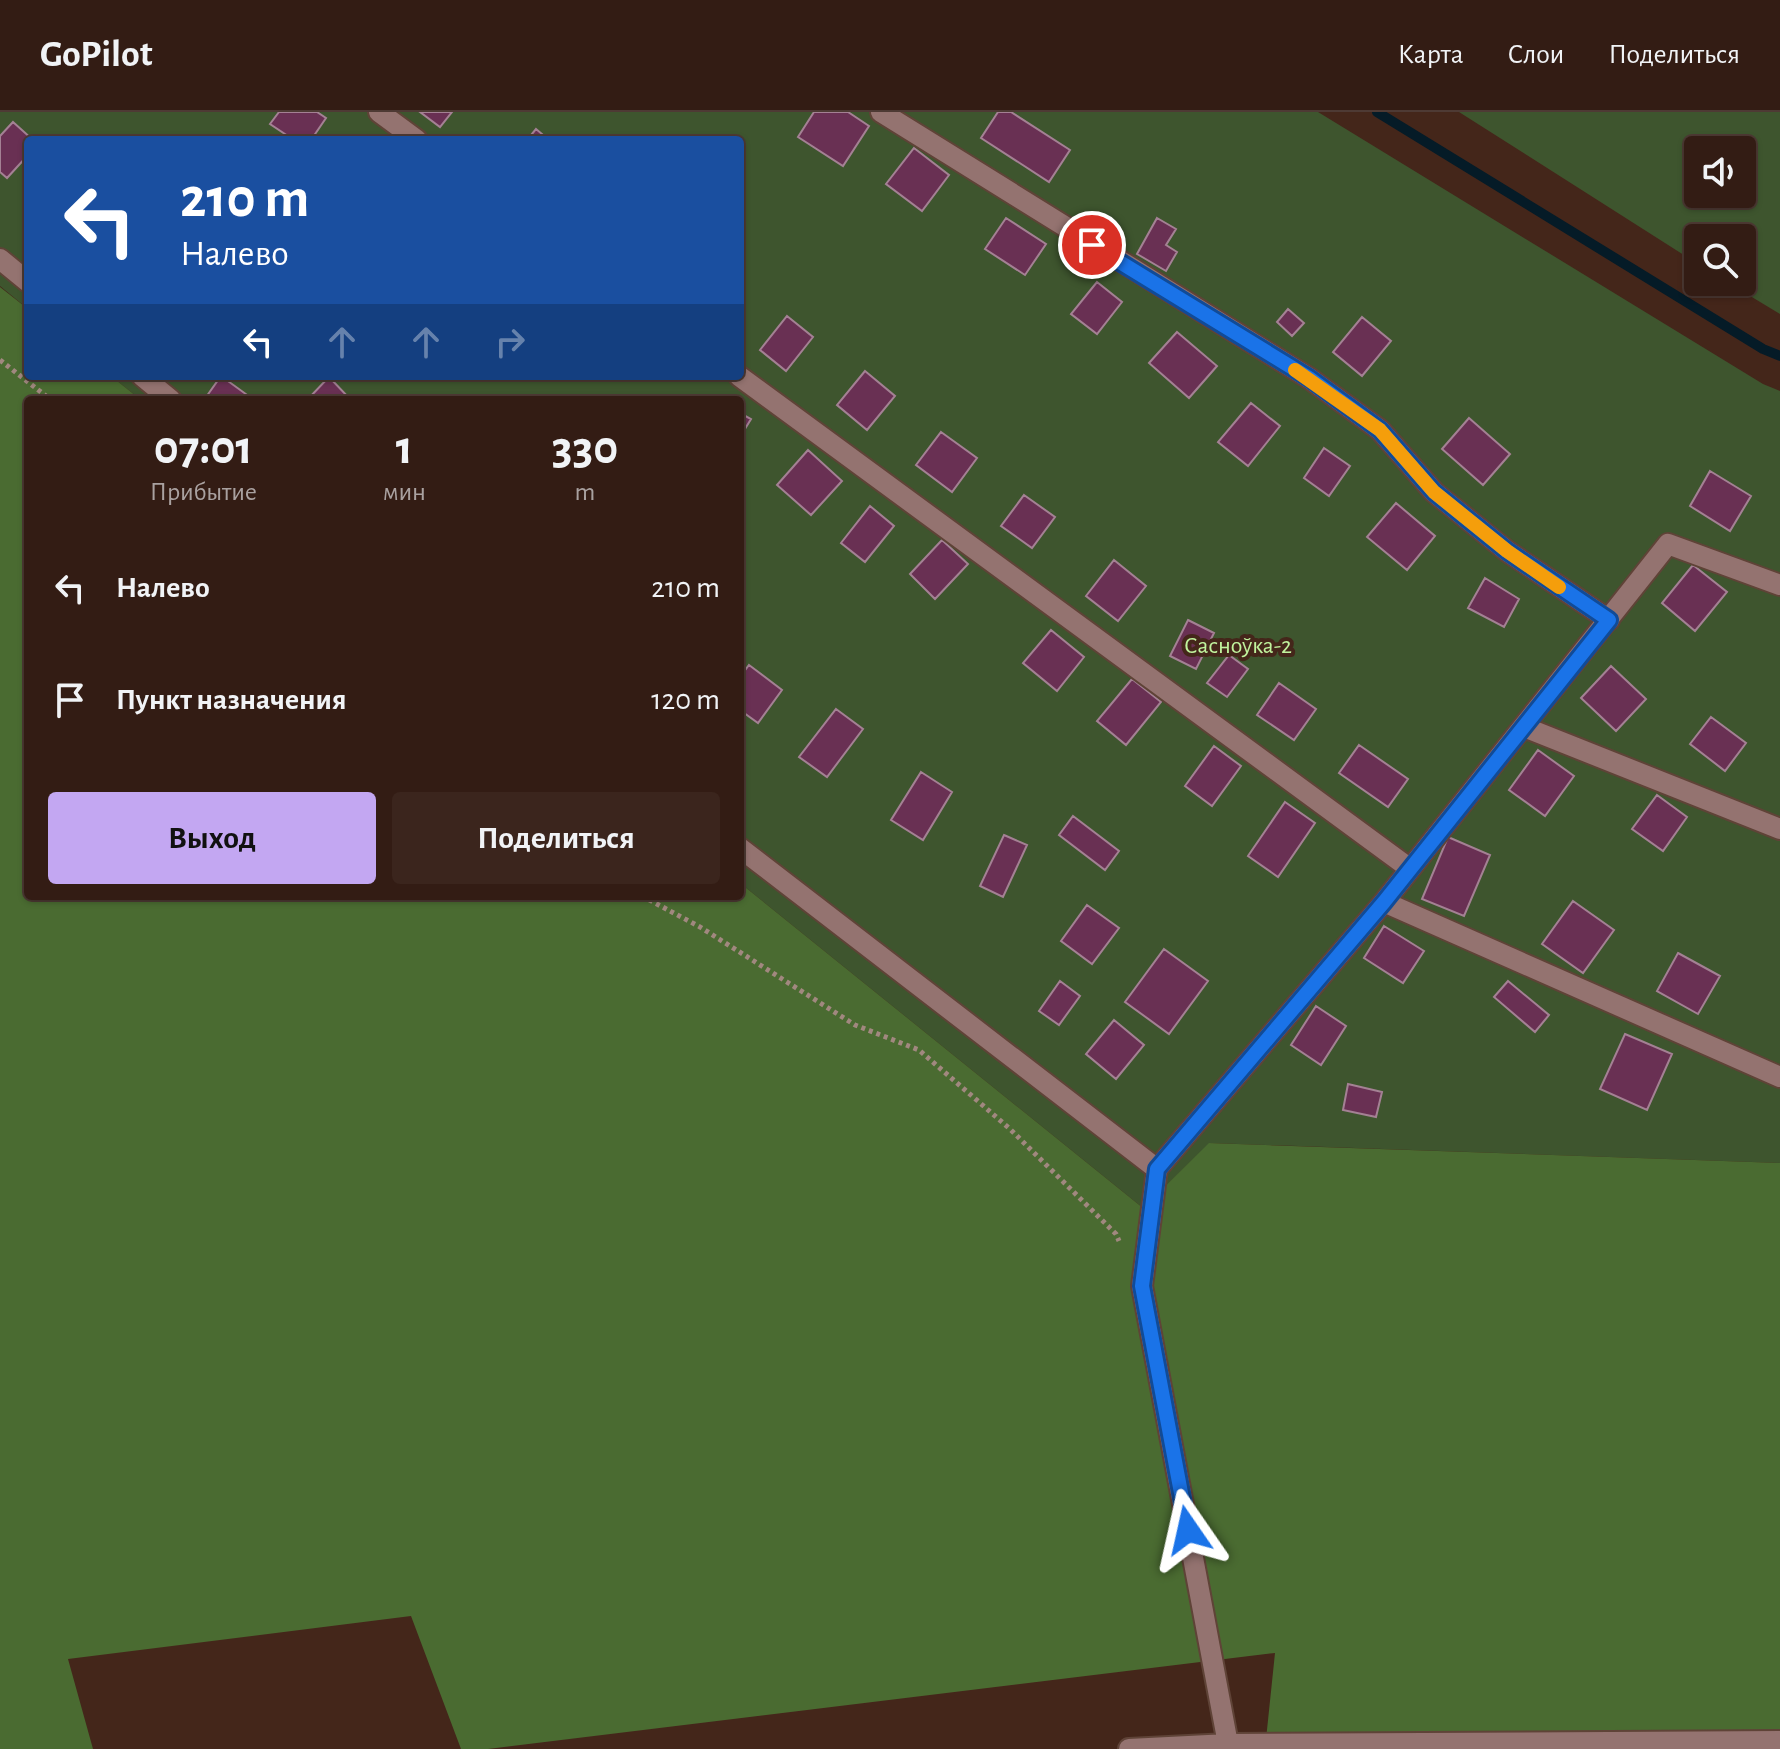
<!DOCTYPE html>
<html lang="ru">
<head>
<meta charset="utf-8">
<style>
  :root { --surface:#331c14; --page:#3b251d; --text:#f1f3f6; --muted:#a9a1a0; --line:#4e3a34; --accent:#c3a7f2 }
  body { margin:0; font-family:"Alegreya Sans",sans-serif; background:var(--page); color:var(--text); height:100vh; display:flex; flex-direction:column; font-size:30px; white-space:nowrap }
  * { box-sizing:border-box; margin:0 }
  p { font-size:26px; color:var(--muted) }
  .icon { flex:none; width:44px; height:44px; fill:none; stroke:currentColor; stroke-width:2; stroke-linecap:round; stroke-linejoin:round }
  .map { position:relative; flex:1; overflow:hidden }
  .side { position:absolute; left:24px; top:284px; width:720px; height:504px; display:flex; flex-direction:column; background:var(--surface); border-radius:8px; box-shadow:0 2px 6px #0004,0 0 0 2px var(--line) }
  .side>* { flex:none }
  .hud { position:absolute; left:24px; top:24px; width:720px; height:244px; border-radius:8px; box-shadow:0 2px 6px #0004,0 0 0 2px var(--line); background:#1a4fa0; color:#fff; overflow:hidden }
  .buttons { position:absolute; left:1684px; top:24px; display:grid; gap:16px }
  .buttons a { display:grid; place-items:center; width:72px; height:72px; border-radius:8px; background:var(--surface); box-shadow:0 2px 6px #0004,0 0 0 2px var(--line); font-size:40px }
  .pin { position:absolute; display:grid; place-items:center; width:68px; height:68px; color:#fff; margin:-34px; border:4px solid #fff; border-radius:50%; box-shadow:0 2px 8px #0007 }
  .me { position:absolute; width:88px; margin:-44px; rotate:349deg; stroke-linejoin:round; filter:drop-shadow(0 0 6px #0008) }
  .turn { display:flex; align-items:center; gap:28px; height:168px; padding:0 24px; font-size:36px }
  .turn .icon { width:104px; height:104px; stroke-width:2.5 }
  .turn b { display:block; font-size:56px; line-height:68px }
  .lanes { display:flex; align-items:center; height:76px; padding:0 24px; background:#0003; justify-content:center; gap:40px; direction:ltr }
  .lanes .off { opacity:.35 }
  .eta { display:flex; justify-content:space-evenly; align-items:center; height:136px; text-align:center }
  .eta b { font-size:48px; font-weight:700; line-height:56px }
  .cta { display:flex; gap:16px; margin-top:auto; padding:16px 24px }
  .cta a { flex:1; height:92px; border-radius:8px; background:var(--accent); color:#111; font-size:32px; font-weight:700; line-height:92px; text-align:center }
  .cta a+a { background:var(--page); color:var(--text) }
  ul { padding:0; list-style:none }
  li { display:flex; align-items:center; gap:24px; height:112px; padding:0 24px }
  li div { flex:1 }
  li b { display:block; font-size:30px }
  li em { font-style:normal }
  header { display:flex; align-items:center; gap:48px; box-sizing:border-box; height:112px; padding:0 40px; background:var(--surface); border-bottom:2px solid var(--line) }
  header strong { font-size:38px }
  nav { display:flex; gap:44px; margin-inline-start:auto; font-size:28px }
  .map>svg:first-child { display:block }
  .green { fill:#3e552e; fill-rule:evenodd }
  .forest { fill:#4a6b31 }
  .lines { fill:none; stroke-linecap:round; stroke-linejoin:round }
  .stream { stroke:#051b27; stroke-width:10 }
  .building { fill:#693053; stroke:#a48194; stroke-width:2 }
  .minor-casing { stroke:#5f4337; stroke-width:24 }
  .path { stroke:#a1887f; stroke-width:5; stroke-dasharray:4 4; stroke-linecap:butt }
  .minor { stroke:#947370; stroke-width:20 }
  .route-casing { stroke:#114b97; stroke-width:20 }
  .route { stroke:#1a73e8; stroke-width:14 }
  .slow { stroke:#f59e0b; stroke-width:14 }
  .labels { text-anchor:middle; dominant-baseline:central; stroke-width:8; stroke-linejoin:round; paint-order:stroke }
  .park-label { font-size:24px; fill:#c0f39d; stroke:#44261a }
</style>
</head>
<body>
<header>
<strong>GoPilot</strong>
<nav><a>Карта</a><a>Слои</a><a>Поделиться</a></nav>
</header>
<div class="map">
<svg width="1780" height="1637" viewBox="0 0 1780 1637">
  <rect width="100%" height="100%" fill="#44261a"/>
  <path class="green" d="M0,0h1318l445,272 17,7v772l-570,-20 -67,65 -403,-325v-483h-599l-30,-24h629v-236h-712v169l-28,-23z
    M1459,0h321v202l-53,-32h15v-44h-44v26zM1698,38h44v44h-44z"/>
  <path class="forest" d="M0,175l28,22v67h83l30,24h-113v496h712v-13l403,325 66,-65 571,20v586h-515l10,-96 -787,96h-27l-50,-133 -343,43 25,90h-93z"/>
  <g class="lines">
    <path class="stream" d="M1377,0l386,237 17,7"/>
  </g>
  <path class="building" d="M279,0h38l9,6 -15,22h-17l-24,-16z
    M420,0h32l-12,15z
    M814,0h34l21,14 -26,40 -45,-29z
    M998,0h13l59,38 -21,32 -68,-44z
    M13,10l20,18h-5v15l-21,23 -7,-6v-36z
    M536,17l13,11h-22z
    M914,36l35,27 -27,36 -36,-27z
    M1006,106l40,26 -21,31 -40,-26z
    M1157,106l19,11 -10,16 11,7 -11,19 -29,-17z
    M1097,170l25,20 -25,32 -26,-20z
    M1288,197l16,14 -12,13 -15,-14z
    M787,204l26,21 -27,34 -26,-21z
    M1362,205l29,24 -29,35 -29,-24z
    M1177,220l40,34 -28,32 -40,-35z
    M865,259l30,25 -28,34 -30,-25z
    M221,264l33,24h-50z
    M329,265l22,23h-44z
    M1251,291l29,23 -32,40 -30,-24z
    M740,301l11,6 -11,18z
    M1469,306l41,36 -27,31 -41,-36z
    M941,320l36,26 -25,34 -36,-27z
    M1324,336l26,18 -21,30 -25,-18z
    M808,338l34,31 -31,34 -34,-30z
    M1710,359l41,25 -21,35 -40,-25z
    M1024,383l31,22 -23,31 -31,-22z
    M1396,391l39,33 -28,34 -40,-33z
    M870,394l24,20 -29,36 -24,-19z
    M942,428l26,24 -33,35 -25,-25z
    M1114,448l32,26 -28,35 -32,-25z
    M1693,453l34,27 -32,39 -33,-28z
    M1485,466l34,21 -15,28 -36,-19z
    M1188,508l26,13 -18,36 -26,-13z
    M1051,518l33,27 -27,34 -34,-28z
    M1229,543l19,14 -21,28 -20,-14z
    M749,553l33,25 -24,33 -18,-13v-33z
    M1611,554l35,33 -30,32 -35,-33z
    M1132,567l29,23 -35,43 -29,-24z
    M1279,571l37,26 -22,31 -37,-25z
    M836,597l27,20 -36,48 -28,-20z
    M1711,605l35,26 -21,28 -35,-27z
    M1359,633l49,34 -20,28 -49,-34z
    M1214,634l27,20 -29,40 -27,-20z
    M1538,638l36,26 -29,40 -36,-26z
    M921,660l31,20 -29,48 -32,-20z
    M1657,683l30,22 -24,34 -31,-22z
    M1285,690l30,21 -37,54 -30,-21z
    M1073,704l46,35 -14,19 -46,-35z
    M1004,723l23,10 -24,52 -23,-11z
    M1448,725l42,18 -26,61 -42,-17z
    M1573,789l41,29 -31,43 -41,-29z
    M1087,793l32,23 -27,36 -31,-23z
    M1384,814l40,25 -21,32 -39,-25z
    M1164,837l44,32 -39,53 -44,-32z
    M1678,841l42,23 -22,38 -41,-23z
    M1060,869l20,15 -21,29 -20,-14z
    M1508,869l41,34 -14,17 -41,-35z
    M1316,894l30,20 -25,39 -30,-20z
    M1114,908l30,25 -28,34 -30,-25z
    M1625,922l47,20 -25,56 -47,-21z
    M1348,972l34,8 -6,25 -33,-7z"/>
  <g class="lines">
    <g class="minor-casing">
      <path id="minor" d="M379,0l38,28
        M881,0l428,266 71,52 54,62 73,59 102,69
        M0,147l28,23
        M142,264l29,24
        M739,264l670,492
        M1524,615l256,102
        M740,736l417,321
        M1384,790l396,175
        M1228,1632l-86,-458 15,-117 227,-267 284,-358 112,41
        M1129,1637l99,-5 552,-3"/>
    </g>
    <path class="path" d="M0,248l51,40
      M642,784l58,31 155,98 64,25 91,79 106,105 3,7"/>
    <use href="#minor" class="minor"/>
  </g>
  <g class="lines">
    <g class="route-casing">
      <path id="route" d="M1092,133l217,133 71,52 54,62 73,59 102,69 -225,282 -227,267 -15,117 46,244"/>
    </g>
    <use href="#route" class="route"/>
    <path class="slow" d="M1295,258l85,60 54,62 73,59 52,36"/>
  </g>
  <g class="labels">
    <g class="park-label">
      <text x="1238" y="534">Сасноўка-2</text>
    </g>
  </g>
</svg>
<div class="buttons">
<a><svg class="icon" aria-label="sound" viewBox="0 0 24 24"><path d="M4 9h4l5-4v14l-5-4H4zM17 9q2 3 0 6"/></svg></a>
<a><svg class="icon" aria-label="search" viewBox="0 0 24 24"><circle cx="10" cy="10" r="6"/><path d="M15 15l6 6"/></svg></a>
</div>
<div class="pin" style="left:1092px;top:133px;background:#d93025"><svg class="icon" aria-label="arrive" viewBox="0 0 24 24"><path d="M6 21V4h12l-3 4 3 4H6"/></svg></div>
<svg class="me" style="left:1188px;top:1418px" viewBox="-20 -20 40 40"><path d="M0-17L14 15 0 8-14 15z" fill="#1a73e8" stroke="#fff" stroke-width="4"/></svg>
<div class="hud">
<div class="turn"><svg class="icon" aria-label="left" viewBox="0 0 24 24"><path d="M17 20v-9H6M10 6l-5 5 5 5"/></svg><div><b>210 m</b>Налево</div></div>
<div class="lanes"><svg class="icon" aria-label="left" viewBox="0 0 24 24"><path d="M17 20v-9H6M10 6l-5 5 5 5"/></svg><svg class="icon off" aria-label="ahead" viewBox="0 0 24 24"><path d="M12 20V5M6 11l6-6 6 6"/></svg><svg class="icon off" aria-label="ahead" viewBox="0 0 24 24"><path d="M12 20V5M6 11l6-6 6 6"/></svg><svg class="icon off" aria-label="right" viewBox="0 0 24 24"><path d="M7 20v-9h11M14 6l5 5-5 5"/></svg></div>
</div>
<section class="side">
<div class="eta">
<div><b>07:01</b><p>Прибытие</p></div>
<div><b>1</b><p>мин</p></div>
<div><b>330</b><p>m</p></div>
</div>
<ul>
<li><svg class="icon" aria-label="left" viewBox="0 0 24 24"><path d="M17 20v-9H6M10 6l-5 5 5 5"/></svg><div><b>Налево</b></div><em>210 m</em></li>
<li><svg class="icon" aria-label="arrive" viewBox="0 0 24 24"><path d="M6 21V4h12l-3 4 3 4H6"/></svg><div><b>Пункт назначения</b></div><em>120 m</em></li>
</ul>
<div class="cta"><a>Выход</a><a>Поделиться</a></div>
</section>
</div>
</body>
</html>
